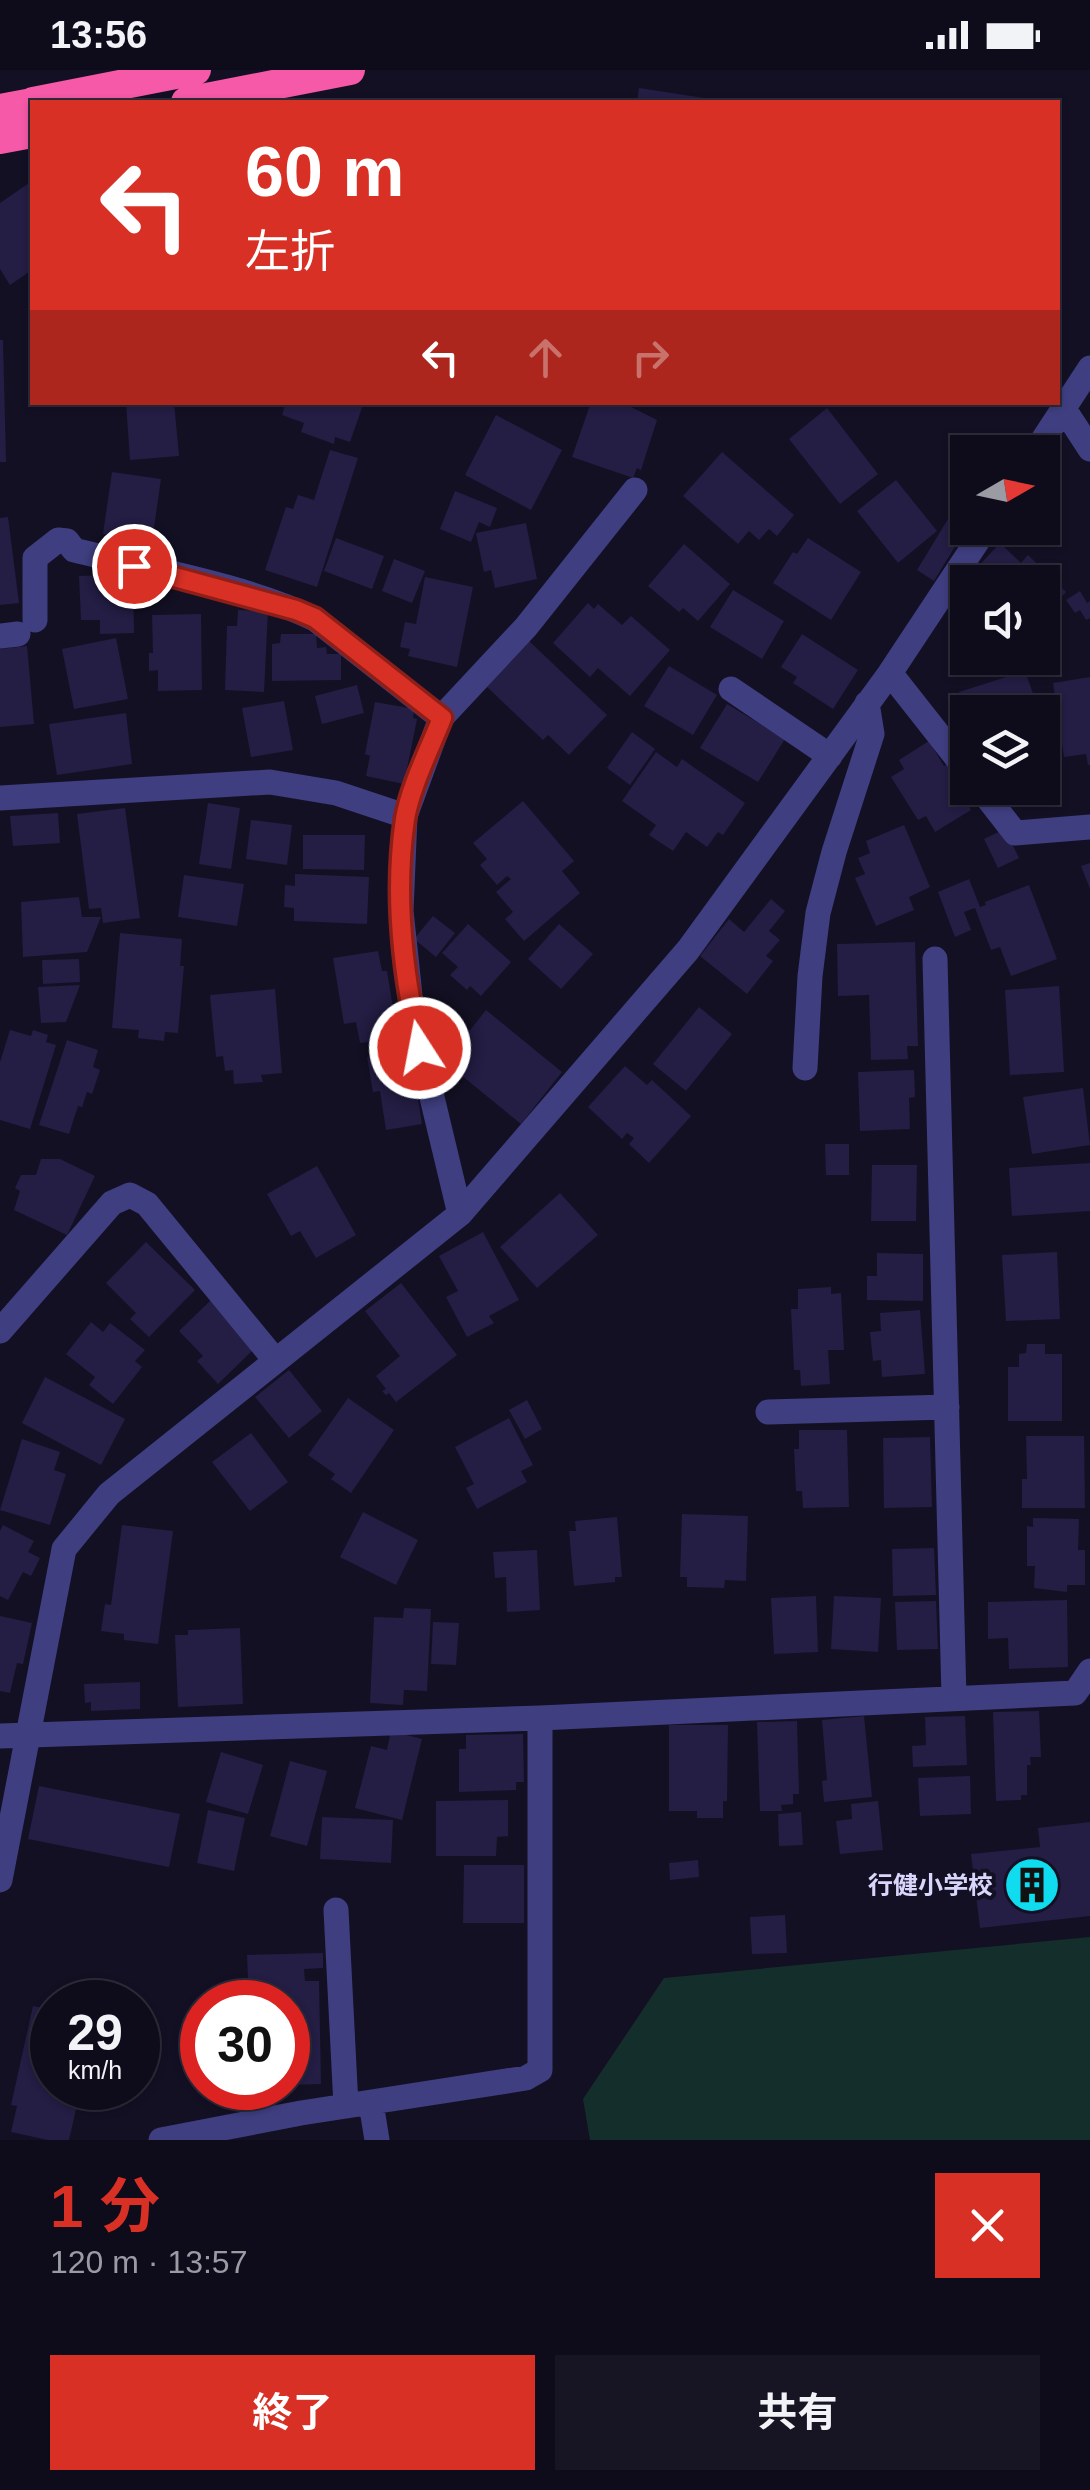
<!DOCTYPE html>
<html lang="ja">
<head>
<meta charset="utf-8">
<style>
  :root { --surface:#0e0c1b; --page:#171524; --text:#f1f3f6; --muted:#9b9ba3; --line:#2e2c3a; --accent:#d93025 }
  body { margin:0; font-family:Arial,"Noto Sans JP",sans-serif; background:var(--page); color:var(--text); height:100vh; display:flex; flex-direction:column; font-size:38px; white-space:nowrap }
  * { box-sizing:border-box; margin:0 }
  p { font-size:32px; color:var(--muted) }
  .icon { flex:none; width:55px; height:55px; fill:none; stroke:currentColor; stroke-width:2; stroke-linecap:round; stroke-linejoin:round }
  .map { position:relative; height:2070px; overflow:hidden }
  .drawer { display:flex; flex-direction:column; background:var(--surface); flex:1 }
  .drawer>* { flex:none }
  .hud { position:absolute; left:30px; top:30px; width:1030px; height:305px; border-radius:0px; box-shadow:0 2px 8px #0004,0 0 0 2px var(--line); background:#d93025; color:#fff; overflow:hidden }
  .needle { width:65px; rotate:81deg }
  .tools { position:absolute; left:950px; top:365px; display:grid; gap:20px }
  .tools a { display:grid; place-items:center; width:110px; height:110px; border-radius:0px; background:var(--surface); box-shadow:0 2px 8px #0004,0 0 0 2px var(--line); font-size:50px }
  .speed { position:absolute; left:30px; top:1910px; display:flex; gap:20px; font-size:50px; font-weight:700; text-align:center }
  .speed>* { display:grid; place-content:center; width:130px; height:130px; border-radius:50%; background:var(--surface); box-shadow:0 2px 8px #0004,0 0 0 2px var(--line); line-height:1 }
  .speed small { font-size:25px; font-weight:400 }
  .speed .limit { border:15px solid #d22; background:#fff; color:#111 }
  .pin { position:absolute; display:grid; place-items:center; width:85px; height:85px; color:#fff; margin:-42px; border:5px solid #fff; border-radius:50%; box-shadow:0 2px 10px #0007 }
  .me { position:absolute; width:110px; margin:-55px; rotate:349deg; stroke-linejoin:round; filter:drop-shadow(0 0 8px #0008) }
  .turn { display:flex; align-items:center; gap:35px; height:210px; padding:0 50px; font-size:45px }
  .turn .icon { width:130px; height:130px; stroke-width:2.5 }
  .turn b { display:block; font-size:70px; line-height:85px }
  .lanes { display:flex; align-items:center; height:95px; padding:0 50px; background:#0003; justify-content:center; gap:50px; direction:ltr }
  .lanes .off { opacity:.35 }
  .round { display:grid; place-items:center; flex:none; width:105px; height:105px; border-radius:0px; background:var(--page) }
  .overview { display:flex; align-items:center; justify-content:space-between; height:170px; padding:0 50px }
  h1 { font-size:60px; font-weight:700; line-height:75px; color:var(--accent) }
  .button { display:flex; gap:20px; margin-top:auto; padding:20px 50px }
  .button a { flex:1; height:115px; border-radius:0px; background:var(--accent); color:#fff; font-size:40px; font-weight:700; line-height:115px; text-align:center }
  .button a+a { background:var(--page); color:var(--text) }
  .status { display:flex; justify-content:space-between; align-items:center; height:70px; padding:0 50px; background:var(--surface); direction:ltr }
  .status svg { height:28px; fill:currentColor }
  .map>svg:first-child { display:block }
  .green { fill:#142e2c }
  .building { fill:#241d44 }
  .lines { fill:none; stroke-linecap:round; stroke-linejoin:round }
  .street { stroke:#3f3e80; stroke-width:25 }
  .highway { stroke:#f559a7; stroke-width:30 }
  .route-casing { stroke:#8d1f18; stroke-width:25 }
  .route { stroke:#d93025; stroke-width:18 }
  .labels { text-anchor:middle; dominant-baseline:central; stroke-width:8; stroke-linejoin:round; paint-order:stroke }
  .poi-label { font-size:25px; font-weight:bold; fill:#d9d6fc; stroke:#131024; text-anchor:end }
</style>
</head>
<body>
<div class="status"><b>13:56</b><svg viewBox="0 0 49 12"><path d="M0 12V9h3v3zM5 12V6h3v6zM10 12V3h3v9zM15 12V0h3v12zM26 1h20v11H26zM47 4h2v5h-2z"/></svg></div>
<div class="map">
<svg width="1090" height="2070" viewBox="0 0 1090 2070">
  <rect width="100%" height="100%" fill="#131024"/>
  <path class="green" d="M1090,1867v203h-500l-7,-41 81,-121z"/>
  <path class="building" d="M639,18l78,12v2h-80z
    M32,111v89l-22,15 -10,-16v-66z
    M0,270h3l3,122h-6z
    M126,332h48l5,54 -49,4z
    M286,332h78l-14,40 -15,-5 -1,7 -33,-12 3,-9 -22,-8z
    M591,332h30l36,18 -16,50 -4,-2 -4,10 -61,-21z
    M827,338l51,66 -38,30 -51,-65z
    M496,345l66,35 -31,60 -66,-35z
    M330,380l28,8 -41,129 -52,-17 21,-63 7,2 5,-14 16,5z
    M722,382l72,63 -17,21 -8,-7 -10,11 -10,-9 -11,13 -55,-48z
    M112,402l49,7 -9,62 -49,-7z
    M896,410l41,51 -39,32 -41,-52z
    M455,421l42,17 -7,19 -11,-5 -8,20 -31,-13z
    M8,447l11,86 -19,2v-87z
    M948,449l17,11 -31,51 -17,-11z
    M526,453l11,56 -42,9 -4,-18 -7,2 -8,-39z
    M336,468l48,18 -12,33 -48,-18z
    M808,468l53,34 -30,48 -58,-37 20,-31 4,2z
    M1000,473l21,20 7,-8 38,37 -24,25v-35h-60l-10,-9z
    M684,474l46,40 -32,37 -15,-13 -4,4 -31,-26z
    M394,489l31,12 -13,32 -30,-12z
    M104,505v5l29,-1 1,54 -34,1v-14h-19l-2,-44z
    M425,507l48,10 -16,80 -49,-11 2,-7 -10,-2 5,-25 11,2z
    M733,520l51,31 -22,38 -52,-32z
    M1080,521l7,12 3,-2v17l-4,2 -6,-10 -5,3 -9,-13z
    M588,533l6,6 4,-5 24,21 9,-9 39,34 -40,46 -32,-28 -8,9 -37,-34z
    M238,540l30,1 -4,81 -39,-2 2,-64h10z
    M201,544l1,76 -44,1v-21l-9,1v-18h4l-1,-38z
    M281,564h35l1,14 9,-1 1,7h14v26l-69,1v-37l8,-1z
    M802,564l56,36 -25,39 -40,-26 4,-6 -16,-10z
    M116,568l12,61 -54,10 -12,-60z
    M529,571l78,74 -38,40 -21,-20 -5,5 -56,-53z
    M27,576l7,78 -34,3v-78z
    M669,596l48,29 -24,40 -49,-29z
    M1025,601l11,31 -15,6 1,4h-54l-9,-20z
    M1090,607v88h-2l-2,-11 -22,3 -11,-74z
    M357,615l7,28 -42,11 -7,-28z
    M284,631l9,49 -42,7 -9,-49z
    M375,632l39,7 -1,9 4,1 -13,65 -38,-8 4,-20 -5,-2z
    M727,634l58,35 -27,43 -58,-34z
    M126,643l6,51 -75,11 -8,-51z
    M632,662l23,17 -25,36 -23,-17z
    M929,671l15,25 7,-5 20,33 -7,4 7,12 -36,22 -9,-16 -8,4 -27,-43 13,-8 -5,-9z
    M656,682l21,15 5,-8 63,44 -22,32 -5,-3 -11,15 -21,-15 -13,19 -24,-16 7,-10 -34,-24z
    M523,731l51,60 -12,10 18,22 -56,48 -19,-22 8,-7 -17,-20 15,-13 -4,-3 -10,9 -17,-20 7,-6 -14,-16z
    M208,733l32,5 -9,61 -32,-5z
    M125,738l15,110 -37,5 -2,-15 -12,1 -12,-95z
    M58,743l2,30 -47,3 -3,-30z
    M251,750l41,5 -5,40 -41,-6z
    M904,755l26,62 -21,10 5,13 -38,16 -21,-48 10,-4 -7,-16 12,-5 -4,-12z
    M1005,759l14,29 -21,10 -14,-29z
    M303,765h62l-1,35 -61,-1z
    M1090,793v26l-9,-23z
    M295,804l74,3 -2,47 -73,-3v-13l-10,-1 1,-22 10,1z
    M184,805l60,9 -7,42 -59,-9z
    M969,809l11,28 6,-2 -1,-3 44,-17 28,74 -46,17 -11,-29 -9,3 -16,-42 -11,4 7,18 -16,7 -17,-45z
    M79,827l3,20h19l-14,35 -64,5 -2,-55z
    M771,829l14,12 -16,20 11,9 -14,16 7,5 -26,33 -47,-38 29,-37 15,13z
    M433,846l22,17 -19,24 -22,-18z
    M468,854l43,38 -30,34 -11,-10 -3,4 -17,-15 8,-8 -16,-14z
    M559,854l34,30 -32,35 -33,-30z
    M120,863l62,6 -2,27h4l-6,67 -13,-1 -1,9 -26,-3 1,-8 -27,-2z
    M915,872l3,104h-11l1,13 -37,1 -2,-65 -31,1 -1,-52z
    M378,881l4,20h5l12,74 -30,5 -1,-8 -8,1 -4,-21 -12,2 -11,-66z
    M79,889l1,23 -37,2 -1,-24z
    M80,915l-14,37 -25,1 -3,-36z
    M1059,916l5,86 -54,3 -5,-85z
    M275,919l7,84 -21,2 2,7 -29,2 -1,-14 -8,1 -2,-15 -7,1 -6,-62z
    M699,937l33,27 -46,57 -33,-27z
    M486,940l76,62 -41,52 -76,-62z
    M10,960l21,6 2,-6 15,5 -2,7 10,3 -26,84 -30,-9v-58z
    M67,970l31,10 -5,17 7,3 -8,24 -5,-2 -5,15 -4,-1 -9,28 -30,-9z
    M410,979l12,75 -36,6 -6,-39 -7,1 -6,-35z
    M625,996l22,19 5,-5 39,36 -42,47 -20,-19 5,-6 -7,-5 -5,6 -34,-32z
    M914,1000l1,27 -6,1 1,31 -50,2 -2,-59z
    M1083,1018l7,57 -58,9 -9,-57z
    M825,1074h24v31h-23z
    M41,1089h19l35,17 -28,59 -53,-25 6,-19 -5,-3 6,-13h15z
    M1090,1093v48l-78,5 -3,-48z
    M872,1095h45l-1,56h-45z
    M317,1096l39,69 -40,23 -16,-27 -9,5 -24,-42z
    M560,1123l38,42 -61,53 -37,-41z
    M483,1162l36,68 -30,16 5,7 -27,14 -21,-40 12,-6 -19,-35z
    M146,1172l49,48 -46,47 -19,-18 6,-6 -30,-30z
    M1057,1182l3,67 -54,2 -4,-66z
    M877,1183l46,1v47l-56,-1v-24h10z
    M401,1213l56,72 -61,47 -7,-9 -3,2 -4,-4 4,-2 -10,-13 24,-20 -35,-45z
    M831,1217v7l10,-1 3,57h-16l2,34 -29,2 -1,-16h-6l-3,-61h7v-20z
    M211,1230l44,48 -37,36 -21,-23 6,-5 -24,-25z
    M920,1240l5,64 -43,3 -1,-17 -8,1 -3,-29 11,-1 -1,-18z
    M91,1252l12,10 7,-9 35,27 -10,11 7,6 -29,37 -24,-19 6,-8 -29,-23z
    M1027,1274h18v10h17v67h-54v-54h11v-13l7,-1z
    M289,1300l33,41 -33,27 -34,-41z
    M45,1307l80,42 -24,46 -79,-42z
    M348,1328l46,32 -43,63 -20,-14 4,-5 -27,-19z
    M527,1330l15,29 -17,10 -16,-29z
    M509,1348l24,47 -12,6 6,11 -50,27 -11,-21 8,-4 -19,-37z
    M799,1360h48l2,77 -46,1 -1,-17h-6l-2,-42h5z
    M251,1363l37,49 -38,29 -38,-49z
    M1026,1366h58l1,72h-63v-29h5z
    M930,1367l2,70 -48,1 -1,-70z
    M22,1369l38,13 -6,18 12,4 -16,51 -50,-15z
    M363,1442l55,28 -22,45 -56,-28z
    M682,1444l66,2 -2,65 -21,-1 -1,8 -37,-1v-10h-7z
    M617,1447l5,60h-7v5l-41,4 -5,-55h7l-1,-10z
    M1033,1448l46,1 -1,31h7v35h-18v7l-33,-4 1,-22h-8v-40l6,1z
    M3,1455l31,16 -6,11 12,6 -9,18 -8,-4 -15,28 -8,-4v-65z
    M122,1455l51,6 -15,113 -34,-4v-6l-23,-3 4,-27 6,1z
    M934,1478l2,47 -43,1 -1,-47z
    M537,1480l3,60 -33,2 -1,-35 -11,1 -2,-26z
    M816,1526l2,56 -44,2 -3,-56z
    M834,1526l47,2 -3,54 -47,-3z
    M1067,1530l1,67 -59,2 -1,-31 -20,1v-37z
    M936,1531l2,48 -41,1 -2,-48z
    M404,1538l27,1 -4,82 -23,-1 -1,15 -33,-2 4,-86 29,1z
    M0,1546l32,7 -9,41 -6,-1 -7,30 -10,-2z
    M433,1552l26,1 -3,42 -25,-1z
    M240,1558l3,76 -65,3 -3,-72h13v-5z
    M140,1612v27l-49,2v-9l-6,1 -1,-19z
    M1039,1641l2,46h-11l1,8h-4v30h-6v5l-25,1 -3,-89z
    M864,1646l8,81 -48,5 -2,-21 5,-1 -5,-60z
    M965,1646l2,49 -54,2 -1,-21 14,-1 -1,-28z
    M797,1651l2,73h-6v10l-12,1 1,6h-22l-3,-89z
    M669,1655h59l-1,76h-4v17h-26v-7h-28z
    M391,1661l31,8 -20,81 -47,-12 16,-62 16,4z
    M523,1664l1,48h-8v8l-57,2v-43h7v-14z
    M221,1682l42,13 -15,49 -42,-12z
    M290,1691l37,10 -20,75 -37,-10z
    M970,1706l1,38 -51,2 -2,-38z
    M39,1716l141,28 -11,53 -141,-28z
    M508,1730v36l-11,1 -1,19h-60v-55z
    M878,1731l5,49 -43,4 -4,-33 16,-2 -1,-15z
    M208,1740l37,8 -11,53 -37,-8z
    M801,1742l2,33 -24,1 -1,-32z
    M322,1747l71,3 -2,43 -71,-4z
    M1090,1752v94l-110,12 -9,-74 69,-7 -2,-19z
    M698,1790l1,17 -29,3 -1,-17z
    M464,1795h60v58h-61z
    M785,1845l2,38 -35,1 -2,-37z
    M323,1883v15l-19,1 1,12h14l2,103 -33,1v-83h-39l-2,-47z
    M33,1936l19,4v78h20l-4,19 8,2 -7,31h-21l-37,-8 6,-26 -6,-1z
    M81,2018h30l-2,9z"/>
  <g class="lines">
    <path class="street" d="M1064,339l26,40
      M1035,382l55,-84
      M35,550v-62l23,-18 9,1 7,9c75,19 173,36 241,69l126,99
      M0,566l18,-2
      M890,603l78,99
      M731,619l99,67
      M980,718l35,45 75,-6
      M0,728l270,-16 66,11 69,23
      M935,889l19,739
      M805,998l5,-92 8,-63 16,-61 38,-118 -5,-31
      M460,1144l-48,-200 -11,-103 4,-95 36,-98 85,-91 109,-137
      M0,1261l112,-128 18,-8 17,9 128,156
      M768,1342l179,-5
      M0,1666l540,-18 535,-25 15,-22
      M0,1810l64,-331 45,-55 351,-280 228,-264 202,-277 96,-145
      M336,1840l10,196
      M371,2033l6,37
      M161,2070l140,-27 225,-35 14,-8v-352"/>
    <path class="highway" d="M33,32l163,-32
      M186,32l164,-32
      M0,39l32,-6
      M0,69l32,-6"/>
  </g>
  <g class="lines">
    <g class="route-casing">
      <path id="route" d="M134,496l162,44 19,8 127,100c-12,30 -32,70 -37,101 -11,74 -2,156 15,229"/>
    </g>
    <use href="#route" class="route"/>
  </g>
  <defs>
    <g id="building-disc" transform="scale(2.875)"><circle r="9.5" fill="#0fddef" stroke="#131024"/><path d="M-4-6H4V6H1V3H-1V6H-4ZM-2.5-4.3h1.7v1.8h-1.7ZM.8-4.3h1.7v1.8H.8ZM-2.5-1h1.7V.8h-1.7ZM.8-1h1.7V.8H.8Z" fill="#111"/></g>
  </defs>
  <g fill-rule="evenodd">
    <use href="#building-disc" x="1032" y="1815"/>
  </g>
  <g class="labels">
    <g class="poi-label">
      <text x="993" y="1815">行健小学校</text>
    </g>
  </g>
</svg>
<div class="tools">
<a><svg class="needle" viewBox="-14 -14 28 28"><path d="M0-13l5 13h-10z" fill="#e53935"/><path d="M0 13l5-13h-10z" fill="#9b9ba3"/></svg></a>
<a><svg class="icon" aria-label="sound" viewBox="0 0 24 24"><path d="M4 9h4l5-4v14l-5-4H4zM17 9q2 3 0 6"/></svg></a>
<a><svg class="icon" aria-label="layers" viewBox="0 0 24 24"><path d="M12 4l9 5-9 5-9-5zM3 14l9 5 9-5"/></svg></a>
</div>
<div class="speed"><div>29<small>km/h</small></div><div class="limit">30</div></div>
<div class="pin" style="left:134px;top:496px;background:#d93025"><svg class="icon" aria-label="arrive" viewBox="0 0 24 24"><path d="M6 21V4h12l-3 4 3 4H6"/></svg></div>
<svg class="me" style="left:420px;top:978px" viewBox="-20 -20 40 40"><circle r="17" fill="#d93025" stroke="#fff" stroke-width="3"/><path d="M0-11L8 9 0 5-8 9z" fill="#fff"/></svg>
<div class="hud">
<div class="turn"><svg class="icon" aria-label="left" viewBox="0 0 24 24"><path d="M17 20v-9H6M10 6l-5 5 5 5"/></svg><div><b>60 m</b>左折</div></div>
<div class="lanes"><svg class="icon" aria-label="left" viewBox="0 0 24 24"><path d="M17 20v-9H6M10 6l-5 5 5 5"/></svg><svg class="icon off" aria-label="ahead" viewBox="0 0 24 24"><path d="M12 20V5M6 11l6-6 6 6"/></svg><svg class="icon off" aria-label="right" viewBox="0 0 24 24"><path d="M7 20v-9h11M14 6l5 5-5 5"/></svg></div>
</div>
</div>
<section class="drawer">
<div class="overview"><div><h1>1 分</h1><p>120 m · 13:57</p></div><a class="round" style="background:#d93025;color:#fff"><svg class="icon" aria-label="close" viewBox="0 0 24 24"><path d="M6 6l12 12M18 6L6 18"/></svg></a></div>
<div class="button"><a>終了</a><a>共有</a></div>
</section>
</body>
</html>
